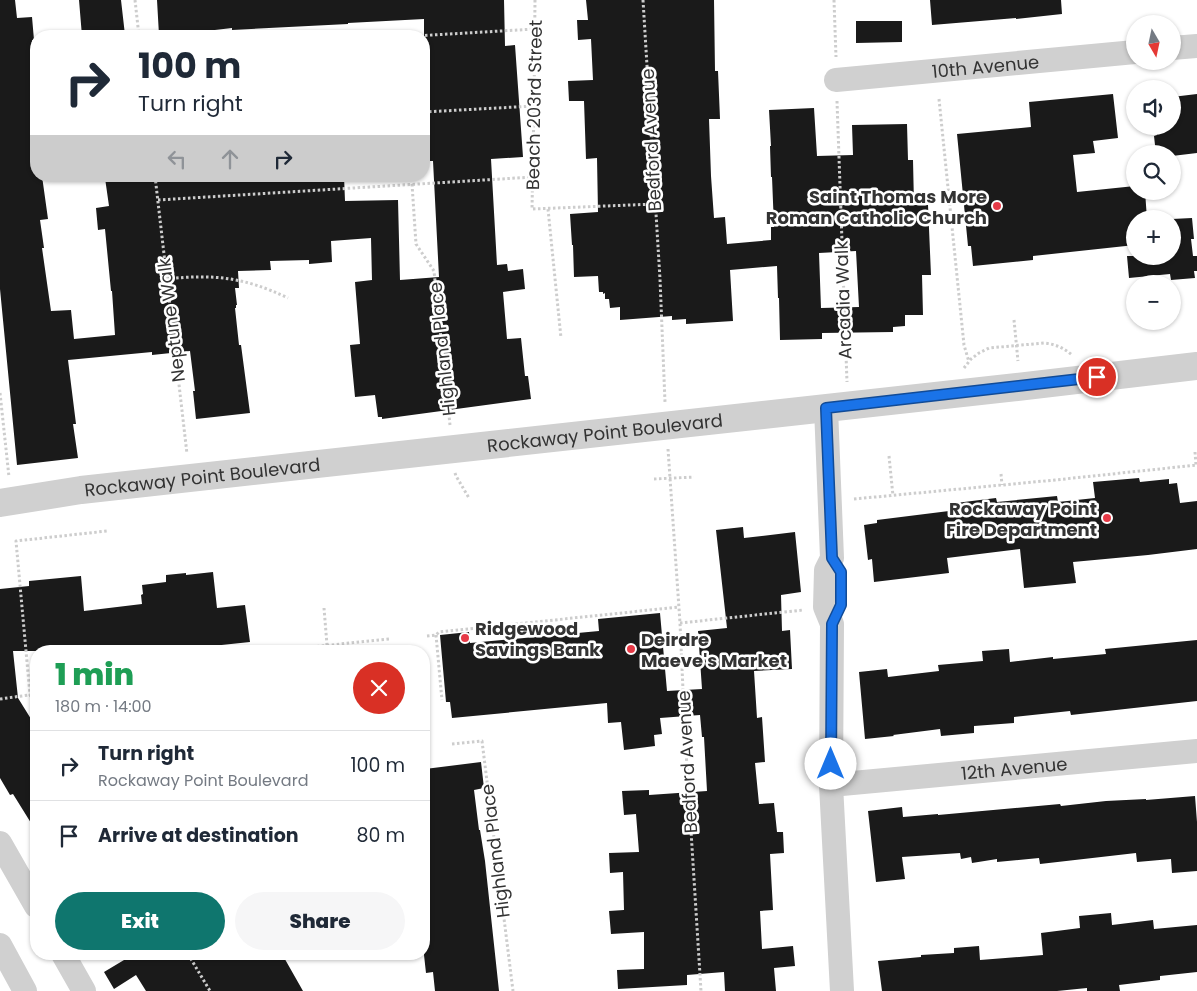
<!DOCTYPE html>
<html lang="en">
<head>
<meta charset="utf-8">
<style>
  :root { --surface:#fff; --page:#f6f6f7; --text:#1f2937; --muted:#747a83; --line:#e0e1e3; --accent:#0f766e }
  body { margin:0; font-family:Poppins,sans-serif; background:var(--page); color:var(--text); height:100vh; display:flex; flex-direction:column; font-size:19px; white-space:nowrap }
  * { box-sizing:border-box; margin:0 }
  p { font-size:16px; color:var(--muted) }
  .icon { flex:none; width:28px; height:28px; fill:none; stroke:currentColor; stroke-width:2; stroke-linecap:round; stroke-linejoin:round }
  .map { position:relative; flex:1; overflow:hidden }
  .sheet { position:absolute; left:30px; top:645px; width:400px; height:315px; display:flex; flex-direction:column; background:var(--surface); border-radius:20px; box-shadow:0 1px 4px #0004 }
  .sheet>* { flex:none }
  .banner { position:absolute; left:30px; top:30px; width:400px; height:152px; border-radius:20px; box-shadow:0 1px 4px #0004; background:#fff; color:var(--text); overflow:hidden }
  .needle { width:32px; rotate:171deg }
  .buttons { position:absolute; left:1126px; top:15px; display:grid; gap:10px }
  .buttons a { display:grid; place-items:center; width:55px; height:55px; border-radius:50%; background:var(--surface); box-shadow:0 1px 4px #0004; font-size:25px }
  .pin { position:absolute; display:grid; place-items:center; width:42px; height:42px; color:#fff; margin:-21px; border:2px solid #fff; border-radius:50%; box-shadow:0 1px 5px #0007 }
  .me { position:absolute; width:55px; margin:-28px; rotate:0deg; stroke-linejoin:round; filter:drop-shadow(0 0 4px #0008) }
  .turn { display:flex; align-items:center; gap:18px; height:105px; padding:0 25px; font-size:22px }
  .turn .icon { width:65px; height:65px; stroke-width:2.5 }
  .turn b { display:block; font-size:35px; line-height:42px }
  .lanes { display:flex; align-items:center; height:48px; padding:0 25px; background:#0003; justify-content:center; gap:25px; direction:ltr }
  .lanes .off { opacity:.35 }
  .round { display:grid; place-items:center; flex:none; width:52px; height:52px; border-radius:26px; background:var(--page) }
  .overview { display:flex; align-items:center; justify-content:space-between; height:85px; padding:0 25px }
  h1 { font-size:30px; font-weight:800; line-height:38px; color:#1e9e55 }
  .action { display:flex; gap:10px; margin-top:auto; padding:10px 25px }
  .action a { flex:1; height:58px; border-radius:30px; background:var(--accent); color:#fff; font-size:20px; font-weight:800; line-height:58px; text-align:center }
  .action a+a { background:var(--page); color:var(--text) }
  ul { padding:0; list-style:none }
  li { display:flex; align-items:center; gap:15px; height:70px; padding:0 25px; border-top:1px solid var(--line) }
  li div { flex:1 }
  li b { display:block; font-size:19px }
  li em { font-style:normal }
  .map>svg:first-child { display:block }
  .building { fill:#1a1a1a; fill-rule:evenodd }
  .lines { fill:none; stroke-linecap:round; stroke-linejoin:round }
  .path { stroke:#cdcdcd; stroke-width:3; stroke-dasharray:2.5 2.5; stroke-linecap:butt }
  .minor { stroke:#d0d0d0; stroke-width:24 }
  .tertiary { stroke:#d0d0d0; stroke-width:28 }
  .route-casing { stroke:#114b97; stroke-width:12 }
  .route { stroke:#1a73e8; stroke-width:9 }
  .poi-dot { fill:#e63946; stroke:#fff; stroke-width:2 }
  .labels { text-anchor:middle; dominant-baseline:central; stroke-width:5; stroke-linejoin:round; paint-order:stroke }
  .street-label { font-size:18px; fill:#333; stroke:#fff }
  .poi-label { font-size:18px; font-weight:bold; fill:#333; stroke:#fff; text-anchor:end }
</style>
</head>
<body>
<div class="map">
<svg width="1197" height="991" viewBox="0 0 1197 991">
  <rect width="100%" height="100%" fill="#fff"/>
  <path class="building" d="M0,0h15l2,18 15,-1 2,23h-2l4,31v105h6l6,43 -8,1 4,28h-2l9,63 20,-1 3,29 41,-4 -3,-44h-1l-6,-62 -7,1 -2,-22 13,-2 -4,-28 12,-2h227l1,25 53,-1 2,80 39,-3 -6,-116h-5v-5h-4v-39h1l-1,-28v-70l-76,4v1l-116,6v-2l-43,5v1l-30,1 -2,-35h347l1,46 10,-1 8,112 -32,2 6,106 10,-1 1,7 15,-2 2,20 -22,3 4,47 14,-1 4,38h3l3,23 -149,20v-2h-4l-3,-22 -20,2 -5,-52 10,-1 -5,-62 17,-2 -1,-42 -40,3 1,21 -23,2v-4l-39,1 1,9 -33,1 1,17h-4l2,17h-1v3h-1l4,37h2l9,68 -54,6 -3,-28h2l-5,-40 -38,4v-3l-84,8 8,64h-3l5,34 -61,7 -17,-176z
    M79,0h42l4,35 -12,1h-31z
    M586,0h128l1,71h3l2,48h-11l2,57 3,42 11,-1 2,27 44,-4v-13h3l-2,-50h-1l-1,-31h1l-2,-36 45,-2 3,48 36,-1 -1,-30 55,-1 1,36h5l1,45h14l3,70h-9l1,40h-18v11l-12,1v5l-71,1v6l-42,1 -1,-42h-1l-1,-32 -47,4 3,51 -47,3v-5l-14,1v-4l-52,4v-13l-10,1 -1,-9h-4v-6l-2,1v-2h-4l-1,-16 -24,1 -1,-32h-1l-2,-31 28,-2 -1,-54 -11,1 -2,-58h-15l-1,-20 25,-1 -2,-41 -13,1 -1,-20h11zM856,251l3,56 -38,1 -2,-55z
    M930,0h131l1,14 -46,5v-1l-84,7z
    M856,21h46v21l-46,1z
    M1113,94l5,44 -25,3 2,12 -22,2 4,37 58,-6v5h10l2,28h-12v26l-102,11v4l-60,6 -2,-20h-3l-11,-112 74,-7 -2,-25z
    M1197,94v59l-25,3v-2h-16l-2,-18 3,-1 -1,-9h16v-29z
    M1192,218l2,21h-3l2,17h4v15h-3l1,7 -24,2 -1,-6 -41,4 -2,-22h45v-37z
    M1139,478l1,4 29,-3v5l8,-1 3,20 17,-2v48l-49,6 -75,7 3,21 -52,5 -4,-39 -73,9 2,15 -75,9 -2,-23 -4,1 -4,-35 13,-2v-3l72,-9 -1,-7 48,-6 1,4 60,-6 1,6 37,-4 -2,-16z
    M743,527l1,11 51,-6 6,60 -20,3 1,36 8,-1 2,39 -38,2 3,47 5,-1 3,45 -10,1 4,41 15,-1 3,29h6l1,21 -14,1 3,56 -13,1 2,38 31,-3 2,20 -21,2 2,23h-51l-1,-19 -37,3v10l-69,4 -1,-19 27,-1v-37l-33,2 -2,-23 15,-1 -1,-38 -13,1 -1,-20 30,-1 -3,-38 -12,1 -2,-24 27,-1v5l58,-4 -3,-54h-2l-2,-22 -40,3 2,16 -8,1 1,11 -31,4 -3,-28 -13,1 -1,-20 -155,15 -2,-16h-4l-6,-67 29,-3 1,11 129,-12 -1,-12 62,-6 7,78 35,-2 -4,-58 29,-3 -11,-98z
    M213,572l4,36 28,-3 5,37 -57,6v3h-20v-5l-41,5h-119l5,47 18,29v104l-23,-37 -3,1 -10,-17v-189l29,-3v-5l52,-5 3,35 58,-7 -1,-9 2,-1 -1,-9 24,-3v-7l20,-2v2z
    M1197,640v61l-126,14 -1,-4 -56,6v6l-40,3v7l-33,3 -1,-7 -47,6 1,1 -29,3 -6,-67 28,-3 1,8 51,-6 -1,-6 45,-4 -1,-10 27,-2 1,13 43,-5v2l53,-5 -1,-5z
    M481,762l3,26 -10,2 5,40h1l5,31 14,130h-64l-2,-19 -7,1 -2,-18v-151h5l-4,-35z
    M1195,796l2,26v49l-25,2 -1,-14 -34,3 -1,-9 -96,11 -1,-6 -42,4v-3l-25,4 -1,-6 -10,2 -1,-6 -58,4 3,22 -29,3 -8,-71 34,-4 1,10 35,-3v1l122,-11 1,2 45,-5 40,-2v1z
    M1111,913l1,12 41,-5 1,9 43,-4v47l-37,4v4l-41,5 1,6h-33v-3l-30,3h-175l-4,-30 43,-4v-2l33,-2v-5l25,-2 1,14 63,-5 -2,-22 39,-5 -1,-12z
    M134,954h148l21,37h-157l-10,-16 -22,14 -10,-17z"/>
  <g class="lines">
    <path class="path" d="M135,0l4,36
      M535,0l-1,106 -2,103 123,-5
      M643,0l17,279 5,123
      M834,0l2,57
      M415,36l120,-7
      M939,99l25,246 5,17
      M837,101l10,281
      M424,112l110,-6
      M155,176l32,278
      M412,184l4,60 18,27 16,154
      M158,200l375,-23
      M548,209l13,129
      M166,279c48,-5 78,-2 122,19
      M1014,320l4,41
      M964,368l7,-9 8,-6 10,-5 55,-5c11,1 20,5 28,12
      M0,393l9,84
      M668,449l12,174 5,112 16,256
      M1195,452l1,13
      M889,456l4,40
      M455,473l1,3 13,22
      M1001,474l1,11
      M654,479l40,-2
      M854,499l201,-19 142,-15
      M324,608l3,37
      M680,623l123,-13
      M436,635l6,65
      M427,636l9,-1 3,-3 240,-25
      M282,650l107,-11
      M0,699l36,-5
      M36,705l-6,-10 -14,-154 91,-10
      M452,744l30,-3 31,250
      M188,954l22,37"/>
    <g class="minor">
      <path d="M1172,48l25,-2"/>
      <path id="s1" d="M836,80l299,-28"/>
      <path d="M826,408l6,150 -6,12 -1,37 7,17 -1,161 11,206"/>
      <path id="s2" d="M831,785l366,-34"/>
      <path d="M0,843l36,63"/>
      <path d="M0,945l25,46"/>
      <path d="M63,954l21,37"/>
    </g>
    <path class="tertiary" id="s3" d="M0,503l81,-13 936,-103 180,-21"/>
  </g>
  <g class="lines">
    <g class="route-casing">
      <path id="route" d="M831,764l1,-140 9,-19v-33l-9,-14 -6,-150 271,-31"/>
    </g>
    <use href="#route" class="route"/>
  </g>
  <g class="poi-dot">
    <circle cx="997" cy="206" r="5"/>
    <circle cx="1107" cy="518" r="5"/>
    <circle cx="465" cy="638" r="5"/>
    <circle cx="631" cy="649" r="5"/>
  </g>
  <g class="labels">
    <g class="street-label">
      <text stroke="none"><textPath href="#s1" startOffset="150">10th Avenue</textPath></text>
      <text transform="translate(534 105) rotate(-89)">Beach 203rd Street</text>
      <text transform="translate(651 140) rotate(-93)">Bedford Avenue</text>
      <text transform="translate(843 300) rotate(-92)">Arcadia Walk</text>
      <text transform="translate(171 320) rotate(-97)">Neptune Walk</text>
      <text transform="translate(442 349) rotate(-96)">Highland Place</text>
      <text stroke="none"><textPath href="#s3" startOffset="609">Rockaway Point Boulevard</textPath></text>
      <text stroke="none"><textPath href="#s3" startOffset="204">Rockaway Point Boulevard</textPath></text>
      <text transform="translate(687 762) rotate(-93)">Bedford Avenue</text>
      <text stroke="none"><textPath href="#s2" startOffset="184">12th Avenue</textPath></text>
      <text transform="translate(495 851) rotate(-97)">Highland Place</text>
    </g>
    <g class="poi-label">
      <text x="987" y="196">Saint Thomas More<tspan x="987" dy="21">Roman Catholic Church</tspan></text>
      <text x="1097" y="508">Rockaway Point<tspan x="1097" dy="21">Fire Department</tspan></text>
      <text x="475" y="628" text-anchor="start">Ridgewood<tspan x="475" dy="21">Savings Bank</tspan></text>
      <text x="641" y="639" text-anchor="start">Deirdre<tspan x="641" dy="21">Maeve's Market</tspan></text>
    </g>
  </g>
</svg>
<div class="buttons">
<a><svg class="needle" viewBox="-14 -14 28 28"><path d="M0-13l5 13h-10z" fill="#e53935"/><path d="M0 13l5-13h-10z" fill="#747a83"/></svg></a>
<a><svg class="icon" aria-label="sound" viewBox="0 0 24 24"><path d="M4 9h4l5-4v14l-5-4H4zM17 9q2 3 0 6"/></svg></a>
<a><svg class="icon" aria-label="search" viewBox="0 0 24 24"><circle cx="10" cy="10" r="6"/><path d="M15 15l6 6"/></svg></a>
<a>+</a>
<a>−</a>
</div>
<div class="pin" style="left:1097px;top:377px;background:#d93025"><svg class="icon" aria-label="arrive" viewBox="0 0 24 24"><path d="M6 21V4h12l-3 4 3 4H6"/></svg></div>
<svg class="me" style="left:831px;top:764px" viewBox="-20 -20 40 40"><circle r="19" fill="#fff"/><path d="M0-13L10 11 0 6-10 11z" fill="#1a73e8"/></svg>
<div class="banner">
<div class="turn"><svg class="icon" aria-label="right" viewBox="0 0 24 24"><path d="M7 20v-9h11M14 6l5 5-5 5"/></svg><div><b>100 m</b>Turn right</div></div>
<div class="lanes"><svg class="icon off" aria-label="left" viewBox="0 0 24 24"><path d="M17 20v-9H6M10 6l-5 5 5 5"/></svg><svg class="icon off" aria-label="ahead" viewBox="0 0 24 24"><path d="M12 20V5M6 11l6-6 6 6"/></svg><svg class="icon" aria-label="right" viewBox="0 0 24 24"><path d="M7 20v-9h11M14 6l5 5-5 5"/></svg></div>
</div>
<section class="sheet">
<div class="overview"><div><h1>1 min</h1><p>180 m · 14:00</p></div><a class="round" style="background:#d93025;color:#fff"><svg class="icon" aria-label="close" viewBox="0 0 24 24"><path d="M6 6l12 12M18 6L6 18"/></svg></a></div>
<ul>
<li><svg class="icon" aria-label="right" viewBox="0 0 24 24"><path d="M7 20v-9h11M14 6l5 5-5 5"/></svg><div><b>Turn right</b><p>Rockaway Point Boulevard</p></div><em>100 m</em></li>
<li><svg class="icon" aria-label="arrive" viewBox="0 0 24 24"><path d="M6 21V4h12l-3 4 3 4H6"/></svg><div><b>Arrive at destination</b></div><em>80 m</em></li>
</ul>
<div class="action"><a>Exit</a><a>Share</a></div>
</section>
</div>
</body>
</html>
